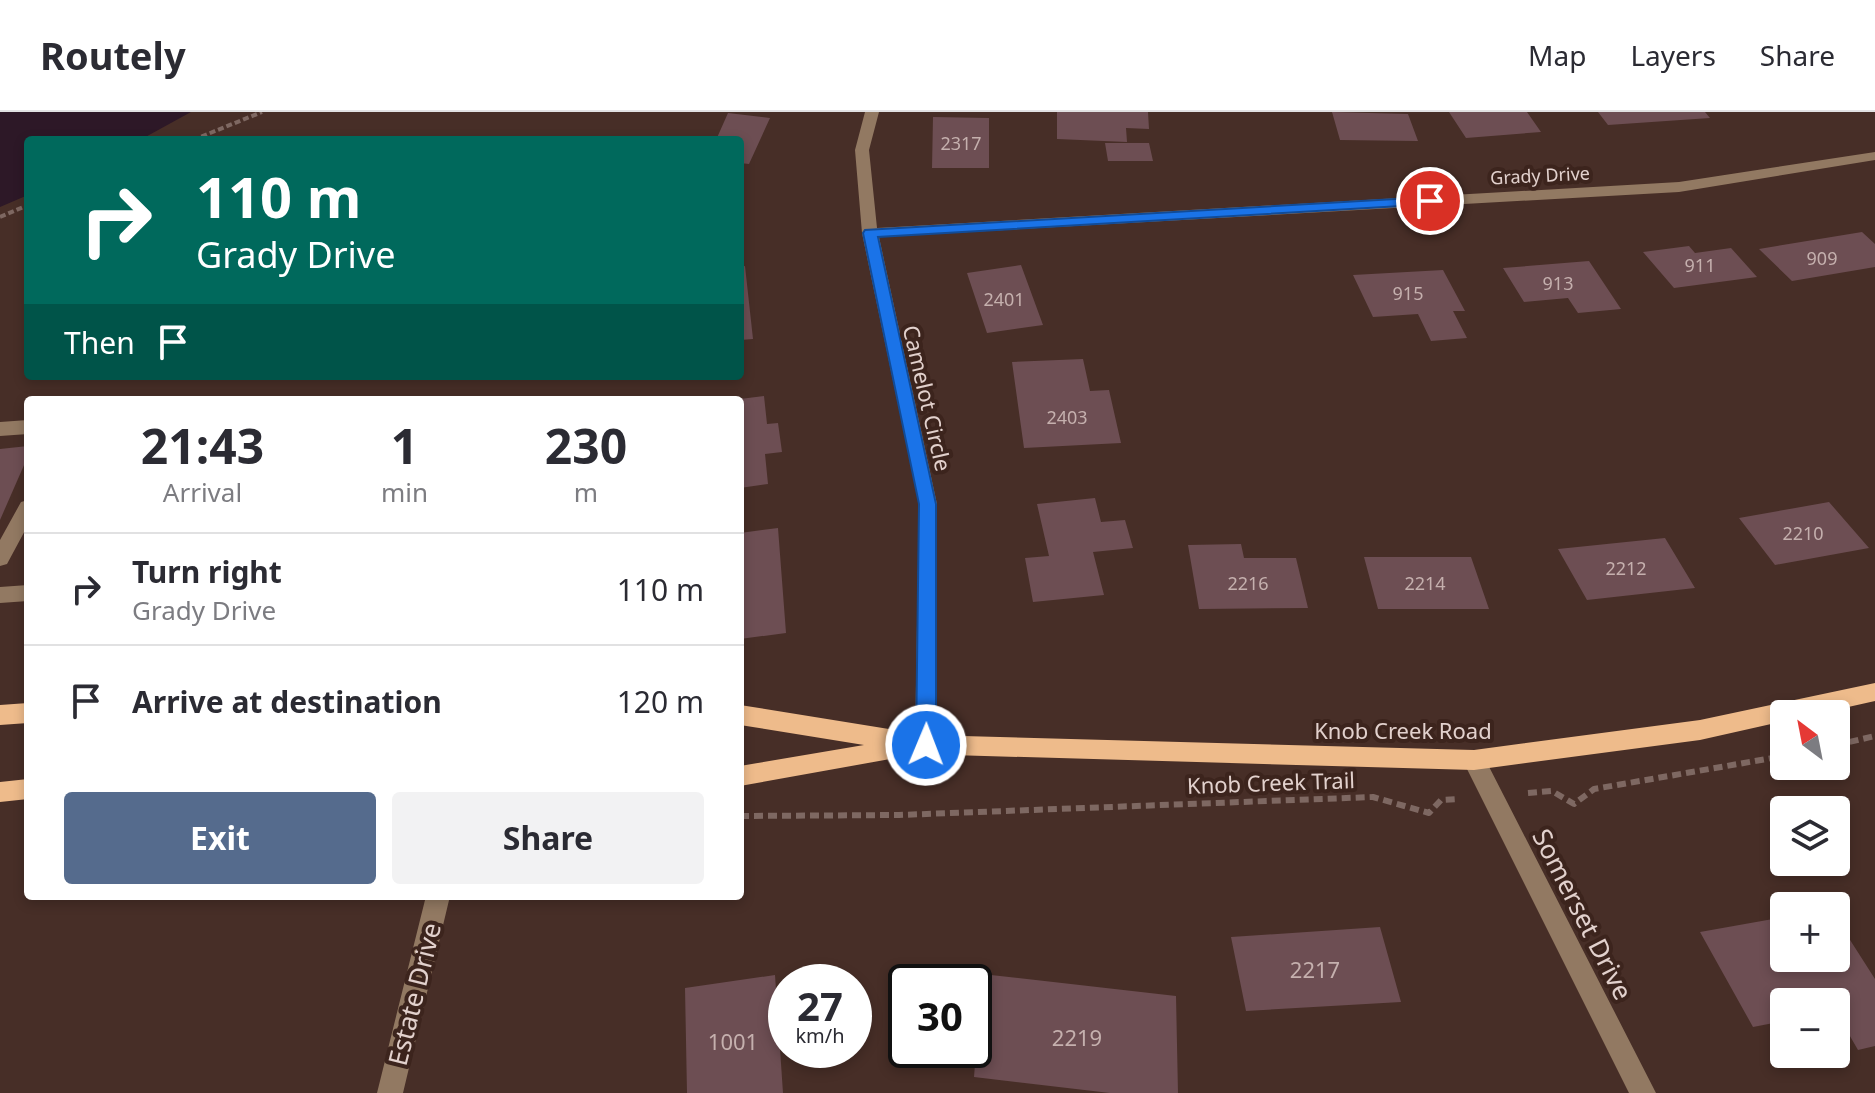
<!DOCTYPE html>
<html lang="en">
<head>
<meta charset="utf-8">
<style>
  :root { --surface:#fff; --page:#f2f2f3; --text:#2b2b33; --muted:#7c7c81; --line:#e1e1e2; --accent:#556b8d }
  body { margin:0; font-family:"Noto Sans",sans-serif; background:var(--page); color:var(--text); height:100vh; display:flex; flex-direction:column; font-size:30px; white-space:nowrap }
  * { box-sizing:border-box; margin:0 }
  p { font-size:26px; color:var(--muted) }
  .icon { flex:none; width:44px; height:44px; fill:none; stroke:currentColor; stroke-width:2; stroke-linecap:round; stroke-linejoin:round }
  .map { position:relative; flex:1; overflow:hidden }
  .sheet { position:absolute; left:24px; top:284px; width:720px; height:504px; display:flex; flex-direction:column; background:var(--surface); border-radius:8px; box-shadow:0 4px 12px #0003 }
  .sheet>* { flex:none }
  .top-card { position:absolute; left:24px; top:24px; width:720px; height:244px; border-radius:8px; box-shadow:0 4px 12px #0003; background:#00695c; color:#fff; overflow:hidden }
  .needle { width:52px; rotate:328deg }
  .controls { position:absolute; left:1770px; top:588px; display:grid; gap:16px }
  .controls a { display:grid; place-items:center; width:80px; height:80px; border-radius:8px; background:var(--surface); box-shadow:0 4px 12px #0003; font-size:40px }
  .speed { position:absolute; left:768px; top:852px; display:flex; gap:16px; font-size:40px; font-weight:700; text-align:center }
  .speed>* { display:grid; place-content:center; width:104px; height:104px; border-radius:50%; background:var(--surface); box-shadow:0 4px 12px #0003; line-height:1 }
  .speed small { font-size:20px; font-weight:400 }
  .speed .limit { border:4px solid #111; border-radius:12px; background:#fff; color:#111 }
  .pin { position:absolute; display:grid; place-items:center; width:68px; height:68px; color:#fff; margin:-34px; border:4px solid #fff; border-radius:50%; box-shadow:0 2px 8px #0007 }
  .me { position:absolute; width:88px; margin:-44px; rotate:1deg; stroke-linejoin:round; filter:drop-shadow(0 0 6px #0008) }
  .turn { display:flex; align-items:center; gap:28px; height:168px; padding:0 40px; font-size:36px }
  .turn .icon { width:104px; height:104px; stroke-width:2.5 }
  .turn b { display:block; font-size:56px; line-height:68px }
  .then { display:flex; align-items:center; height:76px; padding:0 40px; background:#0003; gap:16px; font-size:30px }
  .eta { display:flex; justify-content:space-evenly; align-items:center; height:136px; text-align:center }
  .eta b { font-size:48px; font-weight:700; line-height:56px }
  .primary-button { display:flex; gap:16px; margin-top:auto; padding:16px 40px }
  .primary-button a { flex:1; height:92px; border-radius:8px; background:var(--accent); color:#fff; font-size:32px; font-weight:700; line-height:92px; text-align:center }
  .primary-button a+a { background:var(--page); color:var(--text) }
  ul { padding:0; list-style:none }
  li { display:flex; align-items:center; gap:24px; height:112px; padding:0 40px; border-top:2px solid var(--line) }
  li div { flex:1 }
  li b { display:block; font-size:30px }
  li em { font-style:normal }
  header { display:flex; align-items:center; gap:48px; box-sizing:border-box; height:112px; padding:0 40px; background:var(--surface); border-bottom:2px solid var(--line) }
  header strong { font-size:38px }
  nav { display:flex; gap:44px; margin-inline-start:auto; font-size:28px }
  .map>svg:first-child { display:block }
  .water { fill:#2d1827 }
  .building { fill:#6d4e53 }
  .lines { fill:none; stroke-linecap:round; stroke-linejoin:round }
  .path-far1 { stroke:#7e6862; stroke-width:4; stroke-dasharray:6 3; stroke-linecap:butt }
  .path { stroke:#7e6862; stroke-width:6; stroke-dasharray:9 5; stroke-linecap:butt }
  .minor { fill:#927962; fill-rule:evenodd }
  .major { fill:#eebb8b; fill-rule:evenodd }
  .route { fill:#1a73e8; stroke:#114b97; stroke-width:2 }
  .labels { text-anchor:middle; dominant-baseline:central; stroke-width:8; stroke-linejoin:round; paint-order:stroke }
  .number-label { font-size:18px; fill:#c5b0ae }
  .far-street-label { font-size:18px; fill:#e2d1cd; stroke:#3c241d }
  .street-label { font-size:22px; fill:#e2d1cd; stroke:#3c241d }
  .near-number-label { font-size:22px; fill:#c5b0ae }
  .near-street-label { font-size:26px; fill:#e2d1cd; stroke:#3c241d }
</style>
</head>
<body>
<header>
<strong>Routely</strong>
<nav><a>Map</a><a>Layers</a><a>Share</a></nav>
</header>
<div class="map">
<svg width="1875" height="981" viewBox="0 0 1875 981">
  <rect width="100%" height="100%" fill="#472e27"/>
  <path class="water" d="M0,0h191l-51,28h-112v55l-28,12z"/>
  <path class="building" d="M1057,0h91l1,17 -23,-1 1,14 -70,-3z
    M1332,0l76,2 10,27 -78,-1z
    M1449,0h78l14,20 -75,6z
    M1598,0h107l5,6 -102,7z
    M728,1l42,5 -21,46 -9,-1v-23h-24z
    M933,5l56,1v50h-57z
    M1105,31h44l4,18h-45z
    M1862,120l13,12v23l-83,14 -33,-32z
    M1689,134l6,7 36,-5 26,29 -83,11 -31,-36z
    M1589,149l32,48 -43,4 -10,-15 -44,4 -21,-34z
    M1021,153l22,60 -56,8 -20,-60z
    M745,154l8,73 -13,1v-73z
    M1443,158l22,41h-12l14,27 -36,3 -13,-27 -45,3 -20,-42z
    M1083,247l7,32 19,-1 12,53 -97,5 -12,-86z
    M764,284l3,28 11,-1 4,29 -17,2 3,30 -28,4v-89z
    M28,334v10l-28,64v-71z
    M1095,386l6,24 24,-2 8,28 -40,4 11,43 -71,7 -8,-44 24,-2 -12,-52z
    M1829,390l40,46 -94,17 -36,-47z
    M778,416l8,105 -46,6v-106z
    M1665,426l30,50 -108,12 -29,-51z
    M1241,432l3,14h52l12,50 -109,1 -11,-64z
    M1364,445h107l18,52h-111z
    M1784,805v41h52v-40l39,61v67l-17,4 -22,-38v-10h-52v19l-31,6 -53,-95z
    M1380,815l21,75 -155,9 -15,-74z
    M982,862l194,22 2,97h-68l-136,-16z
    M775,863l8,118h-96l-2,-105z"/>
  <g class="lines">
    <path class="path-far1" d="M193,28l69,-28
      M0,105l28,-12"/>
    <path class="path" d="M1836,633l39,-9
      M1528,681l24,-2 22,13 20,-15 190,-33
      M740,704l159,-1 474,-18 56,16 12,-13 17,-1"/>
    <path class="minor" d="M865,0h14l-10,38 8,78 802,-46 196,-30v8l-196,32 -800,45 58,267v241l-3,7 -8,3 -8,-3 -3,-7 4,-241 -57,-271 -7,-83z
      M28,308v14l-28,2v-14z
      M28,388v25l-21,39 -7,2v-26l21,-38z
      M28,473v16l-28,2v-16z
      M1474,638l8,3 174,340h-27l-163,-326 -3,-7 3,-7z
      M426,784h24l-47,197h-26z"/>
    <path class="major" d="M1875,571v18l-58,13h-33v7l-84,19 -226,30 -556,-16 -178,32v-20l124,-21 -124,-20v-20l186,30 548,15 226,-30z
      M28,591v20l-28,2v-20z
      M28,667v20l-28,3v-20z"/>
  </g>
  <path class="route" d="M1430,85l7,4 -2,3 -557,33 58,267v241l-3,6 -7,3 -7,-3 -3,-6 3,-241 -56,-271 2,-3z"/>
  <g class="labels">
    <g class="number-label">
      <text x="961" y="31">2317</text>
      <text x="1822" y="146">909</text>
      <text x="1700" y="153">911</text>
      <text x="1558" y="171">913</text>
      <text x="1408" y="181">915</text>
      <text x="1004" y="187">2401</text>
      <text x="1067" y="305">2403</text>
      <text x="1803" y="421">2210</text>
      <text x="1626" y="456">2212</text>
      <text x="1248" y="471">2216</text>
      <text x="1425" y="471">2214</text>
    </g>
    <g class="far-street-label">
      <text transform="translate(1540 63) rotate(-3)">Grady Drive</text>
    </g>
    <g class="street-label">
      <text transform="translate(928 286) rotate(77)">Camelot Circle</text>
      <text x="1403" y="618">Knob Creek Road</text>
      <text transform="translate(1271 670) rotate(-2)">Knob Creek Trail</text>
    </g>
    <g class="near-number-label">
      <text x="1315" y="857">2217</text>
      <text x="1077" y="925">2219</text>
      <text x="733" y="929">1001</text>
    </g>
    <g class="near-street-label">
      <text transform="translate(1583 802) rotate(63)">Somerset Drive</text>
      <text transform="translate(414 882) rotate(-76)">Estate Drive</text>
    </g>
  </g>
</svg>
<div class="controls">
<a><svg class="needle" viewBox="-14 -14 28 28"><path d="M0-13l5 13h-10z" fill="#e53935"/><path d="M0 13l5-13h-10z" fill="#7c7c81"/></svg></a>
<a><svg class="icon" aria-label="layers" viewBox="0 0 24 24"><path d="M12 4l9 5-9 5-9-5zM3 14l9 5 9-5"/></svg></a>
<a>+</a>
<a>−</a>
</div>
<div class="speed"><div>27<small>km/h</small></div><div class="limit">30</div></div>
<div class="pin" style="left:1430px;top:89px;background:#d93025"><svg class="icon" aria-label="arrive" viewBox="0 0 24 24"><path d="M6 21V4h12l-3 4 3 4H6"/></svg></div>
<svg class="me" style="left:926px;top:633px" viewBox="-20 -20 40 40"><circle r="17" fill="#1a73e8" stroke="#fff" stroke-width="3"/><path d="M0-11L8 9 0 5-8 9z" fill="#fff"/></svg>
<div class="top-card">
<div class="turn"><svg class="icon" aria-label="right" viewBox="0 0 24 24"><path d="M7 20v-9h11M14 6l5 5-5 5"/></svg><div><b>110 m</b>Grady Drive</div></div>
<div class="then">Then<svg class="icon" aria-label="arrive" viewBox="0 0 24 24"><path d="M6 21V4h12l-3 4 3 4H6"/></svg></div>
</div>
<section class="sheet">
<div class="eta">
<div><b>21:43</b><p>Arrival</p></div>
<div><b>1</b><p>min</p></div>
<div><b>230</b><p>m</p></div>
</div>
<ul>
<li><svg class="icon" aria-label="right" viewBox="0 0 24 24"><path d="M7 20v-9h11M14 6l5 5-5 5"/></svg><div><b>Turn right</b><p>Grady Drive</p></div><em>110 m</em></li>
<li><svg class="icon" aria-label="arrive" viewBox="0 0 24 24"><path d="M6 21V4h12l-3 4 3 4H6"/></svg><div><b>Arrive at destination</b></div><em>120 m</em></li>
</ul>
<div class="primary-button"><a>Exit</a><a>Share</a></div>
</section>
</div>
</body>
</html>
